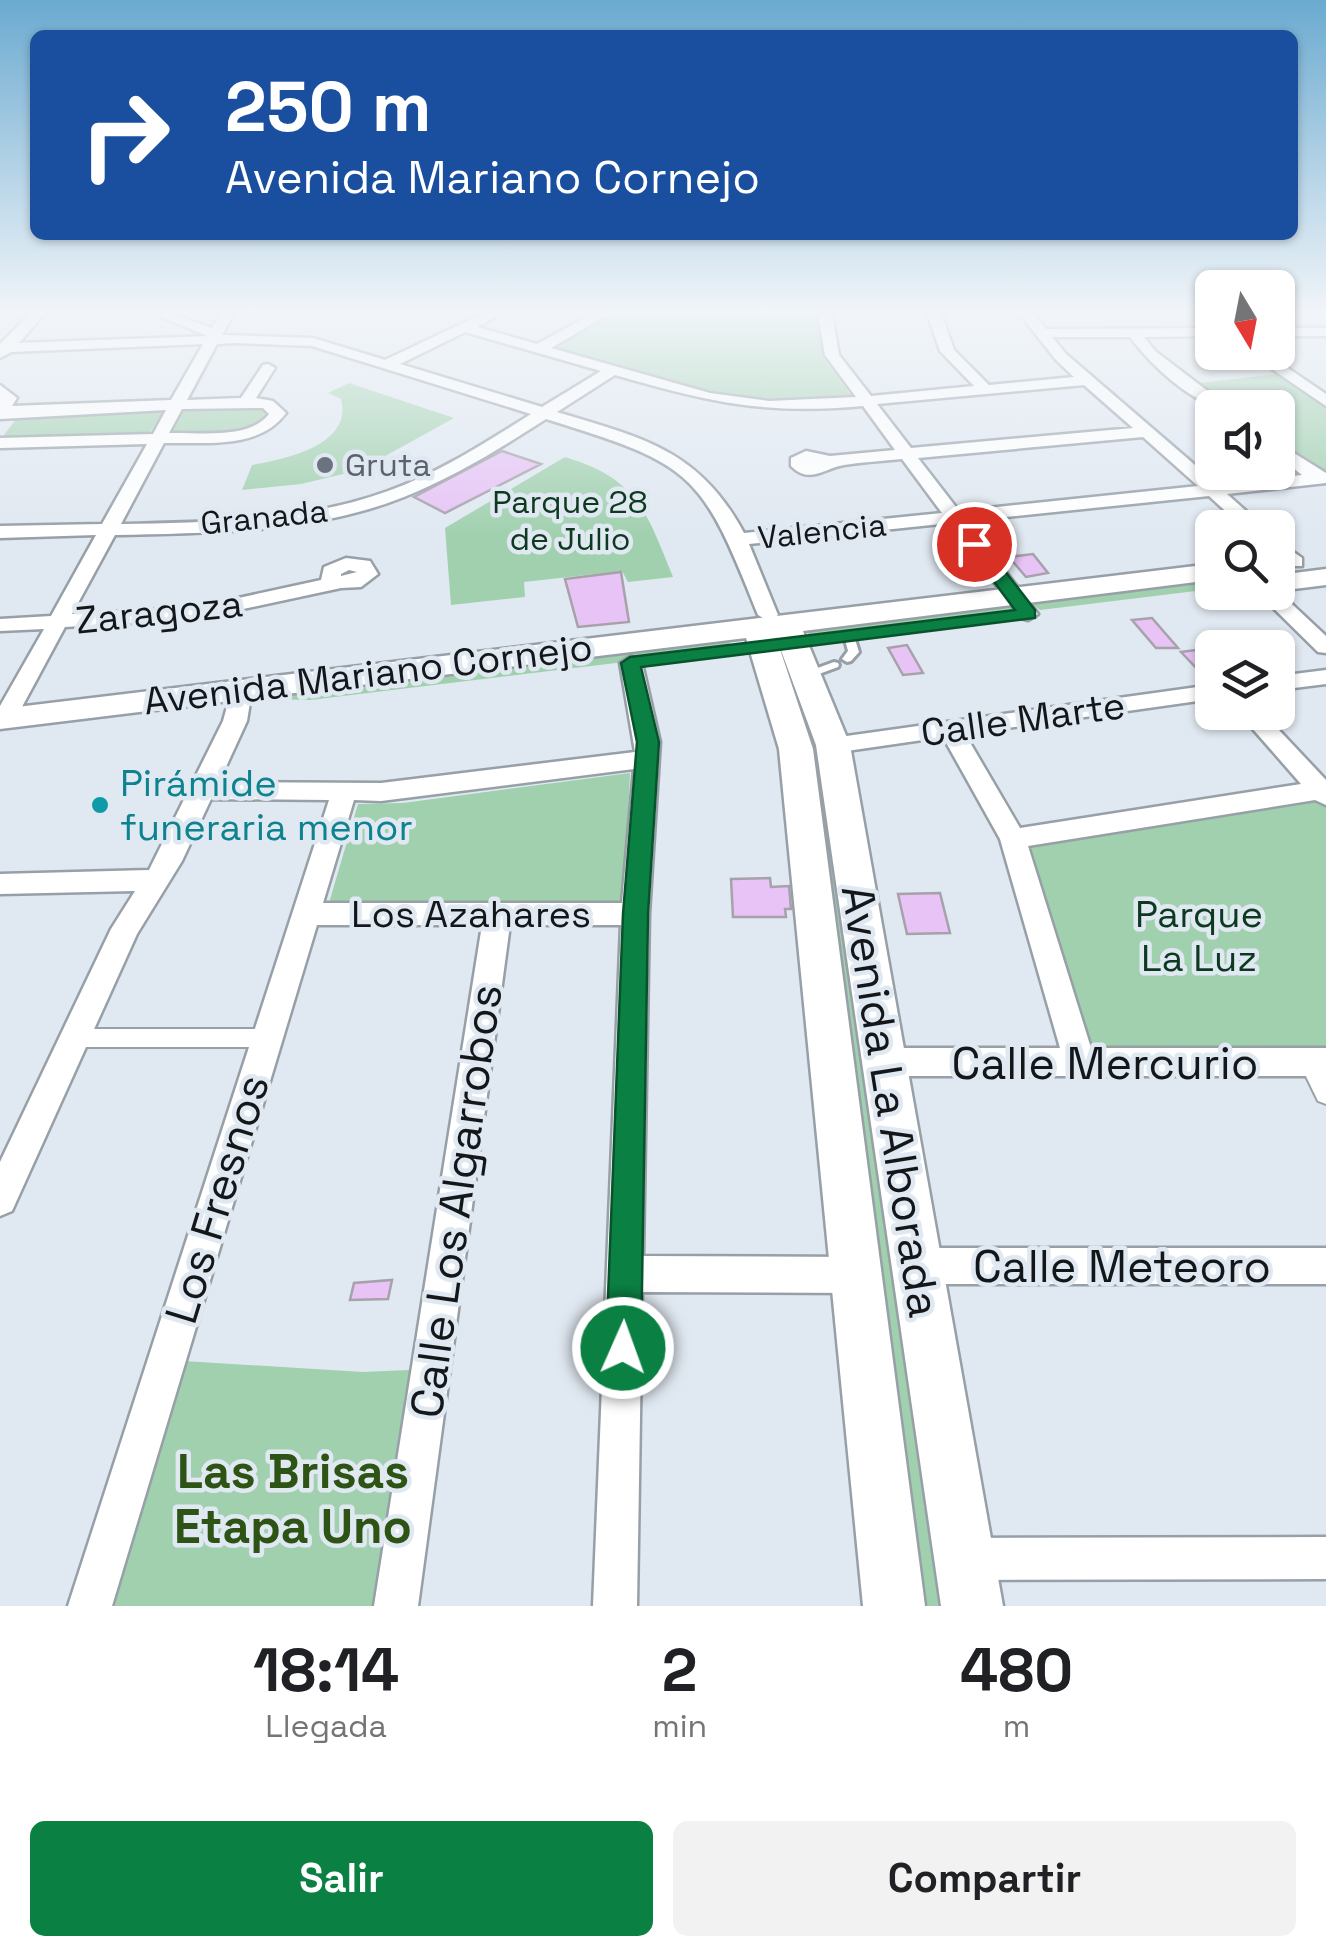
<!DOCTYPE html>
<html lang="es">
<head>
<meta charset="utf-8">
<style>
  :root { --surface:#fff; --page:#f2f2f2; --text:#202124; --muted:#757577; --accent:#0b8043 }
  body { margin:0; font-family:"Space Grotesk",sans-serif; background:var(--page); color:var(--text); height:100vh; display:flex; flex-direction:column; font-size:38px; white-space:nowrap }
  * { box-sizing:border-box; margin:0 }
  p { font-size:32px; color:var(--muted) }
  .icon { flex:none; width:55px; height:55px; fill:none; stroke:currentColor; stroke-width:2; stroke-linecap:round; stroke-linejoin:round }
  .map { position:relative; height:1606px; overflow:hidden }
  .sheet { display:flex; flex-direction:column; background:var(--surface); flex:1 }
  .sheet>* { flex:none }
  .guide { position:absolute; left:30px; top:30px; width:1268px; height:210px; border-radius:15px; box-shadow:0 2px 8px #0004; background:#1a4fa0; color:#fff; overflow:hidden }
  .needle { width:65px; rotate:170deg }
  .tools { position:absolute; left:1195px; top:270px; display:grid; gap:20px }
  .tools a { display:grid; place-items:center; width:100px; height:100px; border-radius:15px; background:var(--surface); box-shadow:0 2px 8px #0004; font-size:50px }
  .pin { position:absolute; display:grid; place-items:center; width:85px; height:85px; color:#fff; margin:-42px; border:5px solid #fff; border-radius:50%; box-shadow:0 2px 10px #0007 }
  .me { position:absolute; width:110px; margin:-55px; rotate:2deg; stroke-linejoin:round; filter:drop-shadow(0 0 8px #0008) }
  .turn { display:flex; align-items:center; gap:35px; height:210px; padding:0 30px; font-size:45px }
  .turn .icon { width:130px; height:130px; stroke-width:2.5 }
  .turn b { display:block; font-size:70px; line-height:85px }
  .eta { display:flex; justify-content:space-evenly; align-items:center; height:170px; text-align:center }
  .eta b { font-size:60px; font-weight:600; line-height:70px }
  .action { display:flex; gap:20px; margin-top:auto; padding:20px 30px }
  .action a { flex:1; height:115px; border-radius:15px; background:var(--accent); color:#fff; font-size:40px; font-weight:600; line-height:115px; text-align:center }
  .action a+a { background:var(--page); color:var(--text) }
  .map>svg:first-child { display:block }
  .green { fill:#a0d0ae }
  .building { fill:#e7c3f6; stroke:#a7a1aa; stroke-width:2.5 }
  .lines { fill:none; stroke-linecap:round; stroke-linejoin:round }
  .service-casing { stroke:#979fa7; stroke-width:6 }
  .pedestrian-casing { stroke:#979fa7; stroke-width:4 }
  .minor-casing { stroke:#979fa7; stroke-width:5 }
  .secondary-casing { stroke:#979fa7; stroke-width:5 }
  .service { fill:#fff; fill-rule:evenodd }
  .pedestrian { fill:#fff; fill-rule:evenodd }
  .minor { fill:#fff; fill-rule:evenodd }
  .secondary { fill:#fff; fill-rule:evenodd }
  .route { fill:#0b8043; stroke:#07532c; stroke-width:2.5 }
  .worship-dot { fill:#6b7280; stroke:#e0e8f1; stroke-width:4 }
  .culture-dot { fill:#0f9aa8; stroke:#e0e8f1; stroke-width:4 }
  .labels { text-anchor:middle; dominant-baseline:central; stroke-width:9; stroke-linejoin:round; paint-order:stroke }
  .far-worship-label { font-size:32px; fill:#5b616d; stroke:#e0e8f1; text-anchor:start }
  .far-park-label { font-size:32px; fill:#0d391f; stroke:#e0e8f1 }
  .far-street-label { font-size:32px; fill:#14171a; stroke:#e0e8f1 }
  .street-label { font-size:38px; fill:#14171a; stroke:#e0e8f1 }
  .culture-label { font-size:38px; fill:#0d838f; stroke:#e0e8f1; text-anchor:start }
  .park-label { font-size:38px; fill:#0d391f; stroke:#e0e8f1 }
  .near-street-label { font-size:45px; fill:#14171a; stroke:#e0e8f1 }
  .near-neighbourhood-label { font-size:48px; font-weight:bold; fill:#2d5315; stroke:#e0e8f1 }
</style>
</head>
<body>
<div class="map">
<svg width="1326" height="1606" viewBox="0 0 1326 1606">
  <rect width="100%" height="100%" fill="#e0e8f1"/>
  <path class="green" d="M609,313h207l8,45 29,40c-107,12 -203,-22 -305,-51z
    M1279,374l47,32v68l-7,1 -41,-32v-35l-47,-1 -33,-24z
    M349,383l105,35 -94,52 -59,14 -59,6 10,-25c32,-6 101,-19 89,-66l-13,-6z
    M182,408h82l6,5 -8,12 -29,8 -65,2z
    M164,410l-16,26 -148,4 20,-26z
    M565,457c73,22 81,54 108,120l-45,5 -6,-11 -98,11 1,15 -74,8 -6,-77z
    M1212,578v11l-172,21 -12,-10z
    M1012,605l6,8 -207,26 -5,-10z
    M727,638l5,11 -422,51 -44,-1 1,-9z
    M789,655l33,90 128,861h-42l-138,-949z
    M630,773l-6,129 -295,1 29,-99 45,-1z
    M1326,796v266h-246l-67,-223z
    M167,1360l196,12 68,-3 -35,237h-282z"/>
  <path class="building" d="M502,451l39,13 -96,49 -31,-16z
    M1033,554l15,19 -22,4 -17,-20z
    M621,572l8,50 -51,5 -13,-48z
    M1152,618l26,30h-22l-24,-28z
    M907,645l16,28 -20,2 -15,-27z
    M1212,648v24l-11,1 -20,-21z
    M770,878l1,9 18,-1 2,23h-6l1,8h-53l-2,-38z
    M940,893l10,40 -43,1 -9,-40z
    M392,1280l-4,19 -38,1 4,-17z"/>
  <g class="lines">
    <g class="service-casing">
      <path id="service" d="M849,633l5,3 5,16 -8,9 -4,1 -5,-3 6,-8 -4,-15z
        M834,662l4,1 1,2 -1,2 -30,11 -5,-3 1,-2z"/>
    </g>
    <g class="pedestrian-casing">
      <path id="pedestrian" d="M75,1029h192l8,2 3,7 -3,7 -8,2h-192l-8,-2 -3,-7 3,-7z
        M1311,1054l8,3 7,14v33l-8,-3 -18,-37 3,-7z"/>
    </g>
    <g class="minor-casing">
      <path id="minor" d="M31,313h14l-26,30 189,-7 -57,-23h20l41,15 8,-15h14l-12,22 91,3 72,22 99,-47h18l-25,14 60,17 57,-31h17l-60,35 159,45 59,8 87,-4 -31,-42 -7,-42h14l7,42 32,41 103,-10 -34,-35 -13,-38h14l13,37 35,35 85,-8 -18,-17 -37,-47h14l13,16 166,-1v8l-68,1 11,14 75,57c-35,0 -79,-43 -100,-71h-78l14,17 151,130 85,-9 -24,-19v-13l48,30v10l-99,11 38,34h-21l-35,-32 -242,25 71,93 -10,6 -7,-2 -71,-95 -201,21 29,71 -10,6 -10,-6c-57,-143 -63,-150 -212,-196 -45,29 -92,58 -142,78 -90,36 -194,36 -289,38l-43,79 125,-7 124,-27 3,-13 22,-9 24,3 8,13 -17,13 -20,1 -144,31 -132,8 -49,91 -11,7 -5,-1v-18l44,-77 -44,2v-12l51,-3 45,-81 -96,3v-12l102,-2 45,-80 -147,4v-10l153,-4 13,-24 -166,9v-34l17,13 -5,8 159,-6 32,-56 -192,8 -11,6v-14zM465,332l136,39 -59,36 -142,-43zM236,343l76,3 219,68c-45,28 -92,59 -143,77 -84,31 -179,31 -267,33l43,-81c41,-1 95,7 122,-30l-13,-12 -17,-3 19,-30 -7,-4 -5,1 -22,33 -54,2 30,-56zM615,375c94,27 149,40 248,31l32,44 -65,6 -24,-5 -15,7v8c19,19 33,2 53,-1 19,-3 39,-4 58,-6l40,54 -198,20c-45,-84 -102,-95 -187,-121zM1084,385l49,43 -222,20 -34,-44zM263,408l6,6c-20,26 -69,18 -100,19l13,-24zM1143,437l55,49 -239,25 -41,-53zM349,570l8,2 -16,4v-2z
        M1278,328h48v8h-48z
        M1247,352h17l62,42v12z
        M1278,541l24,17v8h-14l-10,-9z
        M1278,591l48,45v17l-8,-1 -61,-60z
        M631,656l11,7 18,79 -11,172 -6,342 213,1 13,5 5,13 -5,13 -13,5 -214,-1 -5,314h-44l28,-681h-111l-92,681h-44l108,-681h-165l-205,681h-44l261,-806 -118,-1 -29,62 -45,73 -125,277 -12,5v-54l111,-233 24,-38 -135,3v-20l149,-4 74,-149 10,-36 8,-2 11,7 -5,31 -28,61 162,1 254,-31 -15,-89zM634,769l-12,134h-299l31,-103 27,1z
        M1326,670v14l-48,6v-14z
        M1212,685v14l-247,35 55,94 281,-44 -63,-72h24l64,68v25l-11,-5 -287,46 63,202h235v28h-442l-11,-4 -5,-10 5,-10 11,-4h176l-60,-209 -57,-102 -110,16 -12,-8 4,-6z
        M917,1248h409v36h-409l-13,-5 -5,-13 5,-13z
        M1326,1537v42l-362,1 -15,-6 -6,-15 6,-15 15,-6z"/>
    </g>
    <g class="secondary-casing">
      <path id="secondary" d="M1212,564v16l-409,51 47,114 153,861h-62l-125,-861 -41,-111 38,115 112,857h-62l-84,-857 -33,-111 -746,91v-20z
        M1326,569v16l-48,6v-16z"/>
    </g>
    <use href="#service" class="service"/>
    <use href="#pedestrian" class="pedestrian"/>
    <use href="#minor" class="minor"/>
    <use href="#secondary" class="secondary"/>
  </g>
  <linearGradient id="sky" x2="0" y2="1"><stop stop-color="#6baad0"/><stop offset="0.58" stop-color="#f1f5f9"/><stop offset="1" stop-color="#f1f5f9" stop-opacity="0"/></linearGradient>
  <rect width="1326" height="538" fill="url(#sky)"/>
  <path class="route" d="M974,538l7,2 54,70v8l-394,49 18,75 -11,172 -7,434 -6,12 -12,5 -12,-5 -5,-12 17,-434 14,-172 -16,-79 9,-6 385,-47 -49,-66z"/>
  <circle class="worship-dot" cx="325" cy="465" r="10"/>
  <circle class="culture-dot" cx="100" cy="805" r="10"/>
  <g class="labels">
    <g class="far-worship-label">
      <text x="345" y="465">Gruta</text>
    </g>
    <g class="far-park-label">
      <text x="570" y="502">Parque 28<tspan x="570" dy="37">de Julio</tspan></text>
    </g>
    <g class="far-street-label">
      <text transform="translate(264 517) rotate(-6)">Granada</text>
      <text transform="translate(822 531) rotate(-6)">Valencia</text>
    </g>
    <g class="street-label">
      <text transform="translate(159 612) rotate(-6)">Zaragoza</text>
      <text transform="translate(368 674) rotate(-7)">Avenida Mariano Cornejo</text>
      <text transform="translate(1023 719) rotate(-8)">Calle Marte</text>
      <text x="471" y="914">Los Azahares</text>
    </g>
    <g class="culture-label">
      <text x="120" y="783">Pirámide<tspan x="120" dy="44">funeraria menor</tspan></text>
    </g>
    <g class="park-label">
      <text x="1199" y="914">Parque<tspan x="1199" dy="44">La Luz</tspan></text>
    </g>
    <g class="near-street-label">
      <text x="1105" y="1063">Calle Mercurio</text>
      <text transform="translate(891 1101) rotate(81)">Avenida La Alborada</text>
      <text transform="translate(217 1199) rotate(-73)">Los Fresnos</text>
      <text transform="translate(456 1201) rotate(-82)">Calle Los Algarrobos</text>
      <text x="1122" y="1266">Calle Meteoro</text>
    </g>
    <g class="near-neighbourhood-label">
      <text x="293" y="1471">Las Brisas<tspan x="293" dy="55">Etapa Uno</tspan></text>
    </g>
  </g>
</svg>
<div class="tools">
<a><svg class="needle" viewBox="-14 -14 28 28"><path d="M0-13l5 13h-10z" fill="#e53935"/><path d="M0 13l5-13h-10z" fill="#757577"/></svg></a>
<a><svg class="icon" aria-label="sound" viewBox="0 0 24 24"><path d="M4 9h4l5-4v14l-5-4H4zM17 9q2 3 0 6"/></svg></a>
<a><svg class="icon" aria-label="search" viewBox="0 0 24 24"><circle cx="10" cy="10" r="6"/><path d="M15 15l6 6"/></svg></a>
<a><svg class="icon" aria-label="layers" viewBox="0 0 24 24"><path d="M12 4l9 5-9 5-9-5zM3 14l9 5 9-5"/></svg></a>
</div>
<div class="pin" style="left:974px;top:544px;background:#d93025"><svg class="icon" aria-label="arrive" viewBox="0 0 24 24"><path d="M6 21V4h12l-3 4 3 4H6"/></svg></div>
<svg class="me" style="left:623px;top:1348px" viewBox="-20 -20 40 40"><circle r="17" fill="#0b8043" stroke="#fff" stroke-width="3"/><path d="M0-11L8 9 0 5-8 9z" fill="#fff"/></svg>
<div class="guide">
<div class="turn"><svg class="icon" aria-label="right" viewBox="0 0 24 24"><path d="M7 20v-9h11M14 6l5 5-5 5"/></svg><div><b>250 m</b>Avenida Mariano Cornejo</div></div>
</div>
</div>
<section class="sheet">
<div class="eta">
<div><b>18:14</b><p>Llegada</p></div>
<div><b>2</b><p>min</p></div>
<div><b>480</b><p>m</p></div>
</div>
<div class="action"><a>Salir</a><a>Compartir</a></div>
</section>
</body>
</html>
